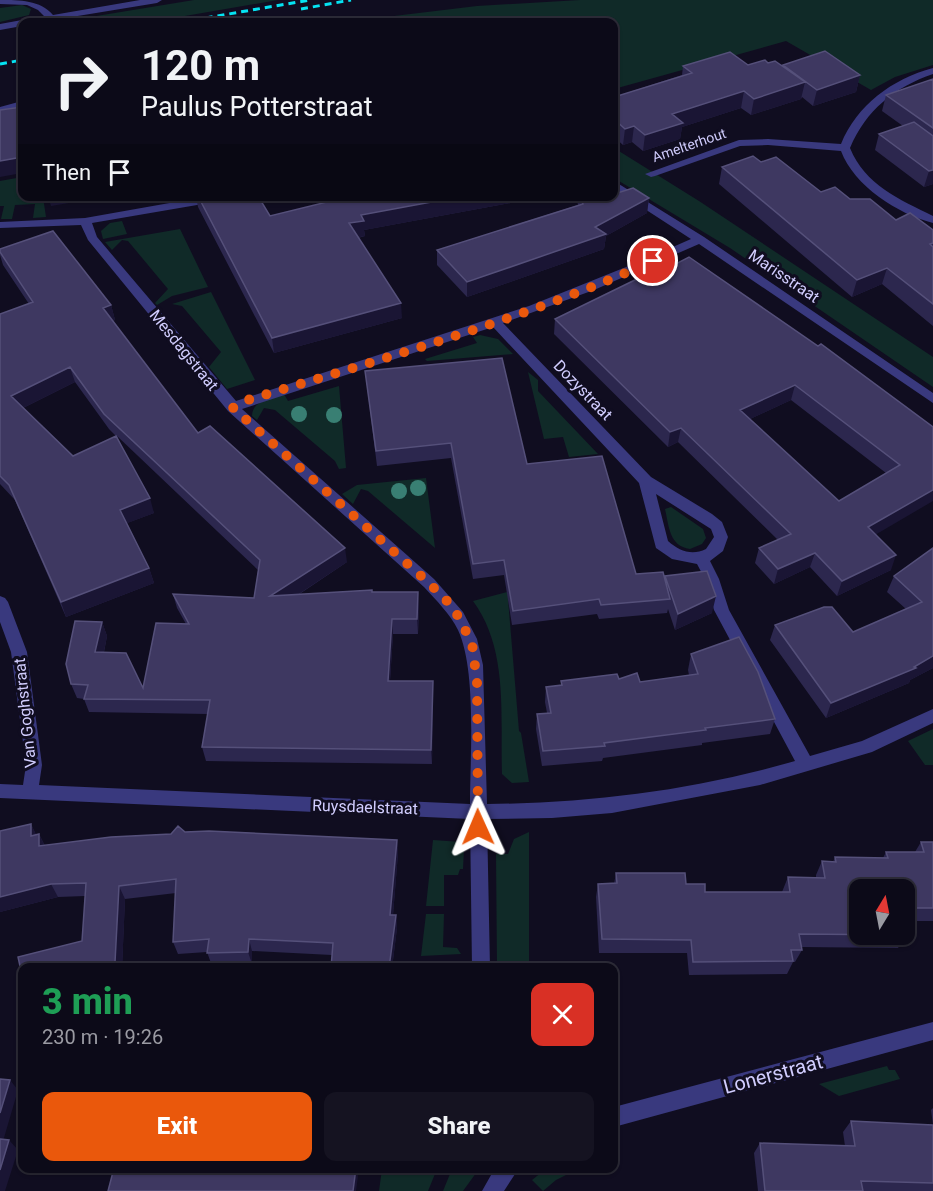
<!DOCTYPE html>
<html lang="en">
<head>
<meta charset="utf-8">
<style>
  :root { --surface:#0c0a18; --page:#151321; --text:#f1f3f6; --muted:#9a9aa2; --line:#2c2b37; --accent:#ea580c }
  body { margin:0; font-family:Roboto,sans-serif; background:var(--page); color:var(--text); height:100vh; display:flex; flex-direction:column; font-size:22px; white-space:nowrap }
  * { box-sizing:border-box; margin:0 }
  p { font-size:20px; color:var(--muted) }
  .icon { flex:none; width:33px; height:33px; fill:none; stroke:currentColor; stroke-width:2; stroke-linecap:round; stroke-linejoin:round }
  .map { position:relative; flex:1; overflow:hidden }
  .side { position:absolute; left:18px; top:963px; width:600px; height:210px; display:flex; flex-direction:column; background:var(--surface); border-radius:12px; box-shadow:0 2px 4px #0004,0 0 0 2px var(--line) }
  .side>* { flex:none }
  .guide { position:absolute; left:18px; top:18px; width:600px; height:183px; border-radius:12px; box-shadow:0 2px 4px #0004,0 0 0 2px var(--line); background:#0c0a18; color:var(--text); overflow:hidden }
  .needle { width:39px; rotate:10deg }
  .tools { position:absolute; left:849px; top:879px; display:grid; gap:12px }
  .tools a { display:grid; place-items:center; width:66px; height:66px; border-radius:12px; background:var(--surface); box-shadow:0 2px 4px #0004,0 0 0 2px var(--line); font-size:30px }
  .pin { position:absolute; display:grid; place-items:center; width:51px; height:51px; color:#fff; margin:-26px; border:3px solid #fff; border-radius:50%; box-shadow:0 2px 6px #0007 }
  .me { position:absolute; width:66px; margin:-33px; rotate:359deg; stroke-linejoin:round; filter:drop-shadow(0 0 4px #0008) }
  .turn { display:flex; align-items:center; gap:21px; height:126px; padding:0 24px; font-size:27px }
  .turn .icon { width:78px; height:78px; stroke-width:2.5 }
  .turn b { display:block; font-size:42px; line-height:51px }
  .then { display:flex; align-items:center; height:57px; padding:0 24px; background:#0003; gap:12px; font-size:22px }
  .round { display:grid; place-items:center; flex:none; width:63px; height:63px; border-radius:12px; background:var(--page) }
  .summary { display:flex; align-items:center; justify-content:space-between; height:102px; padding:0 24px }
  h1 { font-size:36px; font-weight:800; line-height:45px; color:#1e9e55 }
  .action { display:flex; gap:12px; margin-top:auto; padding:12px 24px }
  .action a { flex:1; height:69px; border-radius:12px; background:var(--accent); color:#fff; font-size:24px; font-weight:800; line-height:69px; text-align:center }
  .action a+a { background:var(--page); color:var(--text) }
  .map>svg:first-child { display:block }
  .green { fill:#102a28 }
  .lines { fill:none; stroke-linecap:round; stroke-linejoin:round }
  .minor { fill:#39397e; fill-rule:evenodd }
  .rail { stroke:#05e3f2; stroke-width:3; stroke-dasharray:7 5; stroke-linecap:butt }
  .tree { fill:#397f73 }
  .wall { fill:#2c274e; fill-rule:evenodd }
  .shaded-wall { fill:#1a1534 }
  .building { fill:#3e3861; stroke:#55507a; stroke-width:1.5; fill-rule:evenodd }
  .route { stroke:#ea580c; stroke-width:10; stroke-dasharray:0 18 }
  .labels { text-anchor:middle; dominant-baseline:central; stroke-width:6; stroke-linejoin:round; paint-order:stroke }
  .far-street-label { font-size:14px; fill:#d1cdfe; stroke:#100d20 }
  .street-label { font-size:16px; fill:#d1cdfe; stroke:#100d20 }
  .near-street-label { font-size:20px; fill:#d1cdfe; stroke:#100d20 }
</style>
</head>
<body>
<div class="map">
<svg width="933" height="1191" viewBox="0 0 933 1191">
  <rect width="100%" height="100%" fill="#100d20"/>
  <path class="green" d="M194,0h84l-128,22h-90z
    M580,0h353v65l-38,12 -24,13 -85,-49 -172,48v-67h-216l-4,-6 83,-10z
    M22,5l9,4 -2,6 -29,7v-14z
    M614,148l85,53 234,156v30l-203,-139 -116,-70z
    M22,177v19l21,1 3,20 -13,1 2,-14 -20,1 -3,14h-11l3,-13h-4v-25z
    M122,221l5,13 -24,5 -2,-8 9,-8z
    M180,229l28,58 -36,9 -15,9 -2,-2 13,-14 -40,-48 -6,-1 -10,10 -7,-8z
    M211,292l44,88 -28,9 -18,-22 12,-15 -39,-46 -10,-2z
    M480,335l18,4 15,15 -86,7 -2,-2 52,-16 -4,-6z
    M528,372l10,8v11l60,63 -29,3 -6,-20 -19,2z
    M339,386l7,82 -7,1 -4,-8 -60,-51 -11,-2 -7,12 -5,-4c0,-16 20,-17 32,-22l4,7z
    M426,478l9,70 -67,-57 -7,-2 -8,15 -11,-10 15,-9z
    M671,507l32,22 3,9 -4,6 -12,5c-21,-3 -21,-23 -25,-40z
    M515,590l73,7 -80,2 11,132 2,2 8,49 -17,1 -10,-9c-2,-58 7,-124 -29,-173z
    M933,729v36h-8l-17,-24z
    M529,832v135h-32l-1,-113h12l6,-15z
    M433,840l28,2 3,7 -1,20h-3l-2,6h-14v31h-18z
    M426,914h18l-1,33 14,1 4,6 -40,2z
    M887,1066l2,4h6l5,9 -61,17 -20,-12z
    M547,1168h31v1l-22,11 -13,11 -11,-11z
    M382,1169v-1l55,1 -9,22h-49z
    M452,1169v-1l27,1 -16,22h-20z"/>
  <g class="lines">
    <path class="minor" d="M0,0c20,0 40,0 53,15l87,-15h22l-5,3 -116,19h-19v4l-22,4v-6l44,-8 -6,-6 -11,-5 -27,-1z
      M933,68v6c-38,13 -67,36 -83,74 15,37 49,51 83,68v7c-35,-9 -79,-37 -92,-72l-73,-6 -28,1 -85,30 -4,1 -6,-3 94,-34 29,-1 73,5c16,-39 51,-65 92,-76z
      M22,101v6l-22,6v-6z
      M614,181l90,56 229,156v10l-234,-159 -105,46 -91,33 148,154 61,37 10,8 6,15 -5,14 -13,10 9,18 10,31 81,146 52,-15 71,-32v14l-61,29 -112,33 -148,28 -60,5 -65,1 3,149h-18l-2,-149 -470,-21v-14l23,1 3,-20 -15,-113 -11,-30v-26l5,2 3,4 19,50 15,113 -3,20 431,19c0,-47 7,-133 -12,-174 -8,-16 -22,-30 -34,-43l-196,-176 -140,-171 -7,-15 -81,3v-6l85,-4 124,-22h28l-5,3 -140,24 5,14 139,164 293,-95 112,-45 50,-22 -77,-50zM493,327l146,156 17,65 16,11 25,5 8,15 9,31 81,151c-100,29 -204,42 -308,43l-4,-139 -6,-26 -14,-27 -29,-33 -192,-170zM656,494l55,35 3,8 -8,12c-14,7 -27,2 -38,-8z
      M933,1022v18l-319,87v-20z
      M495,1168h24l-15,23h-22z"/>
    <path class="rail" d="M301,9l50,-9
      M182,22l128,-22
      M0,64l22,-4"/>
  </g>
  <g class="tree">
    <circle cx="299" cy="414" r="8"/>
    <circle cx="334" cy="415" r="8"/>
    <circle cx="418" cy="488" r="8"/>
    <circle cx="399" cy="491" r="8"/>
  </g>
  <path class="wall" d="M768,63l15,3v-1l77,10 -4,17 -43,14 -11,-9 -1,2 -50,16 -10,-7 -59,19 -2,12 -37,12 -11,-9 -9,3 -9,-8v-40l68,-22 1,-9 65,-1z
    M933,79v105l-9,3 -49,-37 4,-16 24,-8 -21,-15 4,-16z
    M761,162l60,30 29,7 46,21 37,10v96l-51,-42 -30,13 -133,-113 3,-17z
    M196,196h62l12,20 57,-14 -3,-6h224l-184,34 1,6 -7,2 44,80 -128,35 -76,-146z
    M576,196l73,2 -2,15 -41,23 -2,13 -137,48 -30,-32v-15l141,-45z
    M0,249l111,56 4,15 -3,1 86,112 149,129 -49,33 74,-3 47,14 -1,28h-25l-3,47h43l-1,83 -226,-3 -4,-14 6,-33 -119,-2 -5,-13 -7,-1 -6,-14 31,-62 5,14 -3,16 39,36 43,-64 -9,-16 -4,-14 81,4 4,-28 -141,-134 37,77 -27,10 22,45 5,15 -88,34 -51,-117 -15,-16v-170l29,-10 -26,-39 -3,-10zM75,382l34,47 7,7 -43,20 -50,-48z
    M641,282l292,145 -57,108 15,35 -54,26 -27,-29 -36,17 -19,-21 4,-15 19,-8 -100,-98 -10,5 -114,-113 1,-15zM791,400l95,73 -47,28 -89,-82z
    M365,371l162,93 109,110 29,5v-3l47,37 -37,17 -7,-21 -1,4 -68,6 -2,-5 -85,11 -8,-50 -31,4 -22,-121 -74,8z
    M933,548v120l-23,12 -1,3 -83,35 -56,-78 5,-15 78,7 53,-23 -19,-17 7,-16z
    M691,654l84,65 -5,15 -68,9v2l-99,13 -1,3 -60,5 -6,-37 1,-15 10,-1 -2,-11 1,-15 15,-2v-4l58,-2 21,3 49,-7 -1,-5z
    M31,824l5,11 3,-1 6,12 66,-9 60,-3 7,-8 7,6 24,-1 188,9 1,13 -5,62h3l1,13 -5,40h-61l1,-13 -80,-4v13l-40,2 -5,-14 -29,2 -5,-12 3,-49 -51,6 -3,69h-100v8l-4,-19 64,-16 3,-45 -27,1 -58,15v-81z
    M921,842h12v79h-29v-31h-44l46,45 -8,13 -97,-1 1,3 -7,12h-2l-6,12 -98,1 -2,-22h-88l-3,-56 2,-13h16l2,-11 70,11 19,8h77l6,-15 28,1v-3l6,-14 11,1 2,-5 48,1 3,-6h29z
    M933,1108v17l-2,-15z
    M851,1121l82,4v66h-175l-4,-38 6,-10 85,3 -2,-14z"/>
  <path class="shaded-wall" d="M860,75l-4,17 -43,14 4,-16z
    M805,82l-4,17 -50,16 3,-16z
    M744,91l-3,17 -59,19 -2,12 -37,12 2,-16 27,-21z
    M634,126l-2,16 -9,3 2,-16z
    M22,157v16l-22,4v-16z
    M933,170v14l-9,3 5,-16z
    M48,196h63l-60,10z
    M464,196h84l-184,34 1,6 -15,3 -1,-16 12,-8z
    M649,198l-2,15 -41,23 -2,13 -137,48v-15l128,-55z
    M887,268l-5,16 -30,13 5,-17z
    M401,303l1,15 -128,35 -2,-15z
    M111,305l4,15 -8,3 -4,-15z
    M70,367l5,15 -58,29 -6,-15z
    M795,385l-4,15 -54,25 3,-15z
    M681,428l-3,14 -10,5 2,-15z
    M933,490v11l-70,41 5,-15z
    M150,498l4,15 -29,11 -5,-14z
    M345,548l2,14 -74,49 -3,-15z
    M815,553l-5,14 -36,17 4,-15z
    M896,555l-5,15 -54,26 5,-15z
    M149,568l5,15 -88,34 -5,-15z
    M418,592l1,14 -1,28 -1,-15z
    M716,596l-4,17 -37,17 3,-16z
    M392,619l1,15 -4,61 -1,-14z
    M102,622l5,14 -6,30 -6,-14z
    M933,656v12l-23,12 -1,3 -83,35 5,-15 83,-36z
    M433,681v14l-1,69 -1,-14z
    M31,824l7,14 -7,-2z
    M39,834l7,14 -7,-2z
    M397,840l1,13 -6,74 -2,-12z
    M51,884l7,13 -58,15v-15z
    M119,886l6,13 -3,69h-4l-3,-6z
    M396,915l1,13 -5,40h-3z
    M249,939l3,12v13l-4,-12z
    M10,1080l8,10 -17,58 -1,-1v-34z
    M9,1140l9,10 -13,41h-5v-21z
    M356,1168l2,8 -2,15h-3z"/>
  <path class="building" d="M825,51l35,24 -43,15 -34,-25z
    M730,52l18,13 17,-5 3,3 7,-2 30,21 -51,17 -10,-8 -72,23 11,9 -38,12 -11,-9 -9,3 -11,-10v-22l78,-24 -9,-7z
    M933,79v49l-47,-33z
    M22,107v50l-22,4v-51z
    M914,122l19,14v34l-4,1 -50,-37z
    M753,156l8,6 15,-5 45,35 14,-5 15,12h20l26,21 14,-7 23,17v13l-3,1 3,3v57l-46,-36 -30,12 -135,-113z
    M633,188l16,10 -54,29 11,7 -139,48 -30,-32 146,-46 -2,-8h33v-2z
    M198,196h60l12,20 61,-15 -2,-5h135l-103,19 3,6 -15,2 52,80 -129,35z
    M53,231l58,74 -8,3 95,125 12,-7 135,122 -75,48 102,-6v2h46l-1,27h-25l-4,62h45l-2,69 -229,-3 8,-47 -126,-1 4,-14 -17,-1 -5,-20 9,-43 27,1 -7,30 31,1 17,35 13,-65 33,1 -16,-30 81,4 6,-38 -156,-146 -34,-47 -59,29 62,60 43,-20 34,62 -30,12 29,58 -88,34 -52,-117 -9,-9v-162l33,-12 -33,-50v-3z
    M689,257l129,89 3,-2 112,83v63l-65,37 28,28 -54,26 -27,-28 -37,16 -19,-21 32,-14 -110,-106 -11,4 -115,-113 82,-40 4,3zM795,385l105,80 -61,36 -99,-91z
    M502,358l25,106 75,-8 34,118 27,-2 7,27 -69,6 -2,-6 -86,12 -9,-51 -31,4 -22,-121 -75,8 -11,-80z
    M933,548v108l-19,11 2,1 -85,35 -56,-78 49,-18h8l21,25 69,-30 -28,-26z
    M707,571l9,25 -38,18 -13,-38z
    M739,637l19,35 17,47 -70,9 1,2 -102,13 1,3 -62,5 -6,-37 14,-1 -5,-26 16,-2 -1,-4 56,-7 2,5 18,-6 3,9 58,-8 -7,-20z
    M31,824v12l8,-2v12l72,-9 60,-3 7,-8 7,6 24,-1 188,9 -7,75h6l-7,53h-58l2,-25 -84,-4 -1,13 -41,1 2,-14 -36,3 3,-63 -57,7 -4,76 -37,6h-56v7l-4,-18 64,-16 4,-58 -35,1 -51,13v-66z
    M921,842h12v66h-29v-18h-44v44h44v-8l2,9 -107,-1 3,16h-11l2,11 -100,1 -2,-22 -89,-1 -4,-55 19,-1 -1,-10h69l1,11h19v8h85l-2,-15 37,1 -3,-17 14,1 -1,-5 53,1 -2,-6h38z
    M0,1079l10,1 -10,33z
    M851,1121l82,4v58l-72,-2 2,10h-98l-5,-48 95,3z
    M0,1139l9,1 -9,30z
    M114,1168h167l33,4 1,-4h41l-3,23h-245z"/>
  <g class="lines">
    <path class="route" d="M478,827l-1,-145 -5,-39 -19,-36 -24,-24 -196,-175 15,-8c136,-42 274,-80 405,-139"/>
  </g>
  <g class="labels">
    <g class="far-street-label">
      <text transform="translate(689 145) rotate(-19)">Amelterhout</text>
    </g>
    <g class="street-label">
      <text transform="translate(784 276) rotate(34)">Marisstraat</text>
      <text transform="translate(184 350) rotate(51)">Mesdagstraat</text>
      <text transform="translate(583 390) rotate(46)">Dozystraat</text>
      <text transform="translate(25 713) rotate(-96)">Van Goghstraat</text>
      <text transform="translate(365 807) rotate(2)">Ruysdaelstraat</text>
    </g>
    <g class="near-street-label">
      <text transform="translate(773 1074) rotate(-15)">Lonerstraat</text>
    </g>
  </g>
</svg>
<div class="tools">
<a><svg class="needle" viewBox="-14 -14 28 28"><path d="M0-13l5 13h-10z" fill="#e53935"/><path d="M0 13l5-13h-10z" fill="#9a9aa2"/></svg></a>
</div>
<div class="pin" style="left:653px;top:261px;background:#d93025"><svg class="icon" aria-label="arrive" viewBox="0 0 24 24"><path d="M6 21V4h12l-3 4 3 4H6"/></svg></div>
<svg class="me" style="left:478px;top:827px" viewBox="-20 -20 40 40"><path d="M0-17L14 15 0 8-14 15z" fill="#ea580c" stroke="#fff" stroke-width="4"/></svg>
<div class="guide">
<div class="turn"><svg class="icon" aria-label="right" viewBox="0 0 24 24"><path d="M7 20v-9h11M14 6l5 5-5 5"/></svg><div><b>120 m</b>Paulus Potterstraat</div></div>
<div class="then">Then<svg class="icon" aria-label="arrive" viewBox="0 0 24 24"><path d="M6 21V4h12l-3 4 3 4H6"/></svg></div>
</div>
<section class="side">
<div class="summary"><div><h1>3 min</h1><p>230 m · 19:26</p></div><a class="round" style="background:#d93025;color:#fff"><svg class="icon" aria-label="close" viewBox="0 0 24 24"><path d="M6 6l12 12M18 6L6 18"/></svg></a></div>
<div class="action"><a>Exit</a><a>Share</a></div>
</section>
</div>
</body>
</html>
